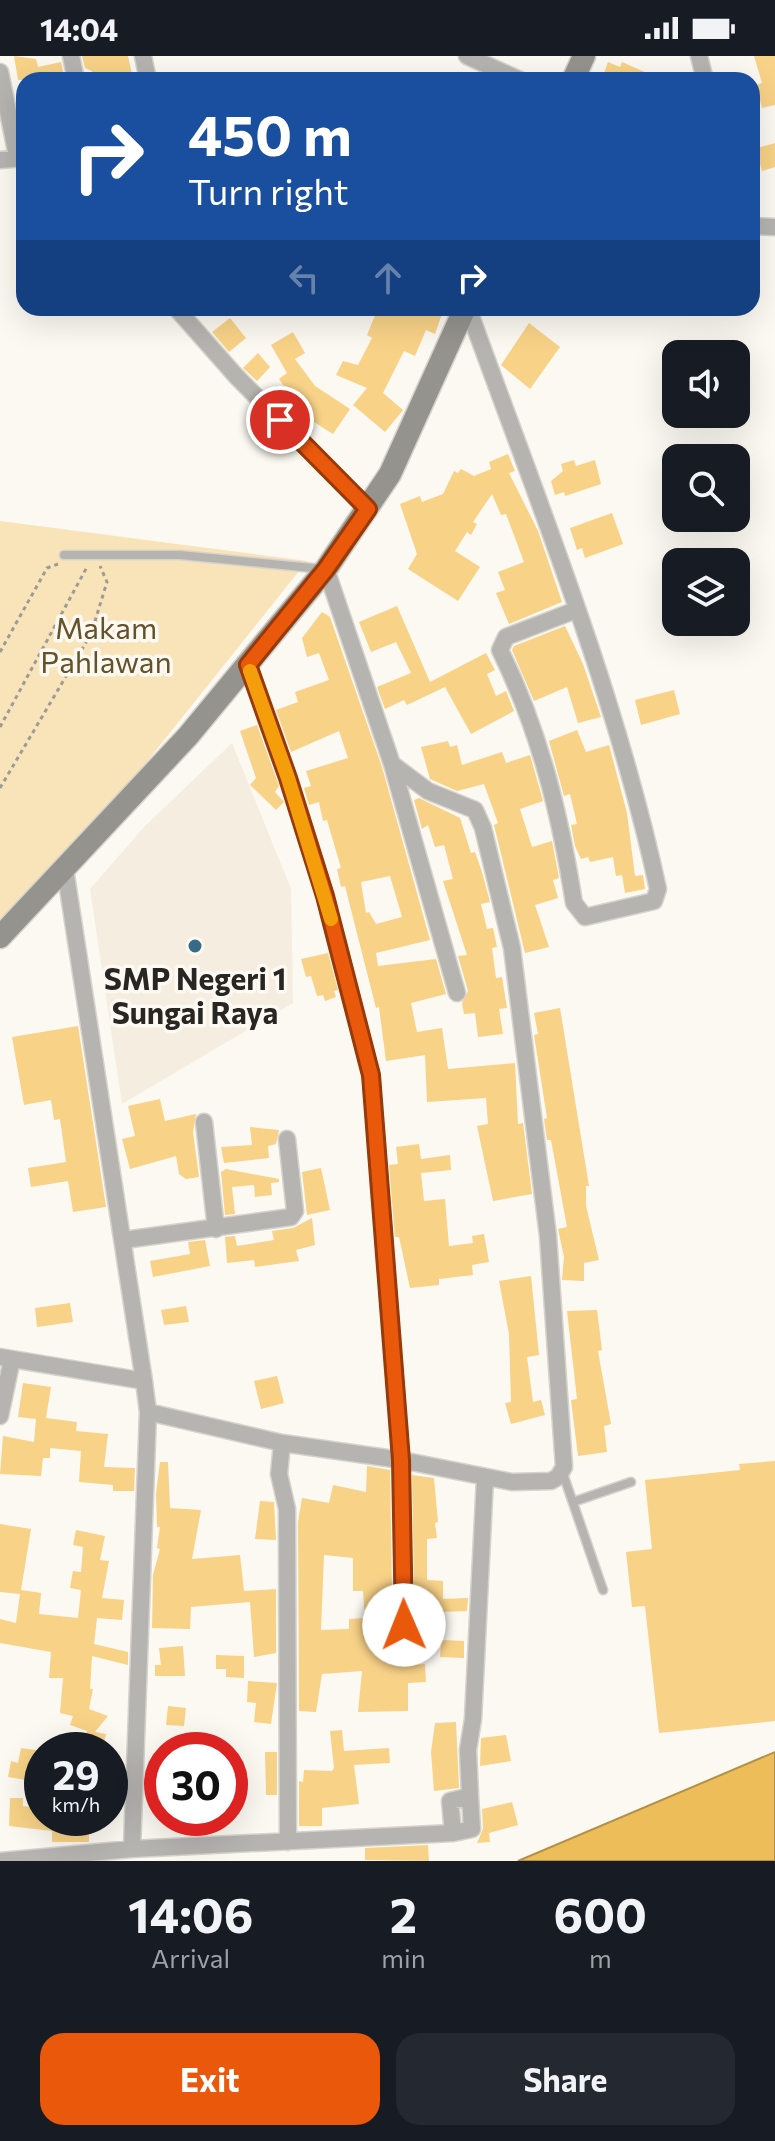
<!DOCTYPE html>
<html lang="en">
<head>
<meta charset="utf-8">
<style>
  :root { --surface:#171b24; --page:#242831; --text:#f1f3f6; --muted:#9ea1a6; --accent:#ea580c }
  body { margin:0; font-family:Commissioner,sans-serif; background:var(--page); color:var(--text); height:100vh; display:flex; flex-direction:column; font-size:30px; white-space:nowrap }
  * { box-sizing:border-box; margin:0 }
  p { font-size:26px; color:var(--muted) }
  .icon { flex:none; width:44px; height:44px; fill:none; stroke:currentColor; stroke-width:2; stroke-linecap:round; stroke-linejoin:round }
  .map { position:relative; height:1805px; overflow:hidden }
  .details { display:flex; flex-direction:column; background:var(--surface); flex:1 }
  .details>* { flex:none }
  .top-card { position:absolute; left:16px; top:16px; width:744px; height:244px; border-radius:24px; box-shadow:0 8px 32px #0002; background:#1a4fa0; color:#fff; overflow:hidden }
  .tools { position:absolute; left:662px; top:284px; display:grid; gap:16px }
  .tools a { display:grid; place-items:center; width:88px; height:88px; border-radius:16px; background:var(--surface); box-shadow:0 8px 32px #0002; font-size:40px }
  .speed { position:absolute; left:24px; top:1676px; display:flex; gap:16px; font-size:40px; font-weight:700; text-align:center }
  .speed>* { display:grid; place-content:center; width:104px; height:104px; border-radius:50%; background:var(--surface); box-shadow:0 8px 32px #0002; line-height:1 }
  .speed small { font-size:20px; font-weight:400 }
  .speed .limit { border:12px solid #d22; background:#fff; color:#111 }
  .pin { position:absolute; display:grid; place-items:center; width:68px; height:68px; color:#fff; margin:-34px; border:4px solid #fff; border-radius:50%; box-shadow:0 2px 8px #0007 }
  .me { position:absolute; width:88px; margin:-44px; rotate:359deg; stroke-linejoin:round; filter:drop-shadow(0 0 6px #0008) }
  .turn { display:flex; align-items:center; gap:28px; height:168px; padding:0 40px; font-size:36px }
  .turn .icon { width:104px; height:104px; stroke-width:2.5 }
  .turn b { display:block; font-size:56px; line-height:68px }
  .lanes { display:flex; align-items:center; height:76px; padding:0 40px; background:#0003; justify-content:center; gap:40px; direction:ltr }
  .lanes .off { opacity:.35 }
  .eta { display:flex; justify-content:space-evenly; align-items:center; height:136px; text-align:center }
  .eta b { font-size:48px; font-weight:700; line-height:56px }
  .button { display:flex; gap:16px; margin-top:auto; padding:16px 40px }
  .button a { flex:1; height:92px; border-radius:24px; background:var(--accent); color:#fff; font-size:32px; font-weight:700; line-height:92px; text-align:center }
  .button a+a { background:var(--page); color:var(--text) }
  .status { display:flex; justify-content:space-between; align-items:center; height:56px; padding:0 40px; background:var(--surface); direction:ltr }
  .status svg { height:22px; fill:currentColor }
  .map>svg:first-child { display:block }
  .built { fill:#f5eddf }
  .green { fill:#f9e3b9 }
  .water { fill:#edbd5a; stroke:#b2904a; stroke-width:2 }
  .building { fill:#f8d287; fill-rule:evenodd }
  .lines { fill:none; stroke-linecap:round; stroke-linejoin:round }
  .service-casing { stroke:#d6d3cd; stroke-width:11 }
  .minor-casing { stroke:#d6d3cd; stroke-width:19 }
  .secondary-casing { stroke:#d6d3cd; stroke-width:25 }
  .path { stroke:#9d9b95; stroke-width:3; stroke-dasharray:4 4; stroke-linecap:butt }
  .service { stroke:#b6b4b1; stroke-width:8 }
  .minor { stroke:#b6b4b1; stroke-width:16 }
  .secondary { stroke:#95938e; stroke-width:22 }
  .route-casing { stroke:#983908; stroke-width:20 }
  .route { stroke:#ea580c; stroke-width:14 }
  .slow { stroke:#f59e0b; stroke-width:14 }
  .poi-dot { fill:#376c88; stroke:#fcf9f2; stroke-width:3 }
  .labels { text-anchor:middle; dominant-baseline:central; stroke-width:7; stroke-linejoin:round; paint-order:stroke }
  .park-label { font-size:30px; fill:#655229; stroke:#fcf9f2 }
  .poi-label { font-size:30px; font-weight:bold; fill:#272623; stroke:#fcf9f2 }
</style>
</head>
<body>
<div class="status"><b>14:04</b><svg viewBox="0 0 49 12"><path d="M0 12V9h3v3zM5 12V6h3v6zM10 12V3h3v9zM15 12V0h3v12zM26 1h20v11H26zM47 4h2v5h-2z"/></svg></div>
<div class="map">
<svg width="775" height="1805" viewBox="0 0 775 1805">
  <rect width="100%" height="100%" fill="#fcf9f2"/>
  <path class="built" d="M232,687l59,146 2,114 -171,101 -32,-215 55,-63z"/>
  <path class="green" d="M0,465l307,40 -190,238 -117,124z"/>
  <path class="water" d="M775,1696v109h-257z"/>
  <path class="building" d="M14,0l22,3 2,8 23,-5 4,18h-47z
    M82,0h46l4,18 -38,6 -2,-9 -7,-3z
    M754,0h21v49l-13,3 -6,-23 6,-2z
    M608,6l12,5 2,-5 41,18h-41l-18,-7z
    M775,87v24l-13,4 -6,-23z
    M378,252h66l-9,26 -9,-4 -11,26 -11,-5 -21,42 20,17 -18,22 -32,-27 14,-17 -31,-13 7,-14 15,4 14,-27 -5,-3z
    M230,262l16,20 -17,14 -17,-20z
    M529,267l31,24 -30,42 -29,-24z
    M293,276l12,21 -10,6 20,27 35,23 -17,25 -38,-24 3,-4 -19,-27 8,-6 -16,-28z
    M258,297l12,14 -13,14 -14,-13z
    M508,398l7,17 -6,2 29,58 24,71 -53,22 -13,-31 9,-3 -7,-18 26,-10 -18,-48 -5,1 -9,-21 -19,28 4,2 -6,11 -4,-3 -12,19 25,16 -22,34 -50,-32 9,-15 -17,-50 20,-8 2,6 21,-8 11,-23 4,2 3,-4 13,7 17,-7 -2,-7z
    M574,404l2,6 19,-6 6,24 -36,12 -1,-4 -9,3 -4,-14 12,-10 -2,-7z
    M612,457l11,31 -38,14 -3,-10 -5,2 -7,-22z
    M397,550l33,76 56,-29 9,17 -8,4 9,22 10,-5 8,20 -43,23 -26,-47 -38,18 -3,-5 -19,9 -8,-22 34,-14 -15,-31 -25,10 -12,-30z
    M322,556l8,5 52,150 48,173 -54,13 2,13 58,-7 10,35 -35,9 6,29 25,-4 6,41 67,-6 3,61 5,-1 9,71 -39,7 -16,-75 11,-2 -2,-26 -59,4 -2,-47 -39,6 -7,-54 -3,1 -31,-122 -4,1 -4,-18 4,-1 -14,-48 -4,1 -4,-19 -10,3 -5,-17 7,-2 -5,-15 42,-13 -9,-27 -48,21 -15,-42 22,-8 -3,-10 34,-12 -10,-27 -12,4 -5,-19zM390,820l12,41 -26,7 -7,-12 -3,1 -5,-31z
    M565,570l18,38 18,53 -23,6 -11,-36 -33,14 -22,-51 2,-4z
    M674,634l6,24 -39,11 -6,-25z
    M257,669l22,61 -4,6 9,10 -8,8 -26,-25 6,-7 -16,-47z
    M577,674l9,22 23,-7 18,68 8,63 8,-1 2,14 -20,4 -3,-18 -6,1 -3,-19 -23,5 -2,-5 -7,2 -6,-13 -4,-21 6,-1 -7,-30 -6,2 -15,-55z
    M448,685l2,6 7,-2 5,20 40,-13 4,11 24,-8 13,46 -23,8 12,38 20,-6 7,37 -6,2 5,18 -23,7 14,42 -24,6 -31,-128 4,-2 -14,-39 -27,7 -27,-12 -9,-32z
    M419,742l41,20 11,35 4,-1 7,20 8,30 -9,2 6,25 6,-1 4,19 -5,1 4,30 6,-1 5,31 -8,1 4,25 -25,3 -3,-24 -11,1 -2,-11 6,-12 -10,-35 9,-1 -24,-74 10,-2 -9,-34 -9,2 -7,-22 -6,4 -8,-29z
    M328,897l10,37 -4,1 2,6 -11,4 -2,-6 -6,1 -6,-20 -5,1 -5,-18z
    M560,952l29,178h-3v20l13,54 -15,3v18l-22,-1 2,-23 -6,-28 9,-2 -16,-87h-4l-3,-21 3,-1 -13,-83 4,-1 -4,-21z
    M78,970l28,181 -33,5 -5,-31 -37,6 -3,-19 38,-6 -6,-43 -6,1 -3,-20 -27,5 -12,-68z
    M160,1043l5,22 31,-7 -3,18 6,45 -13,2 -7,-5 -3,-18 -46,13 -8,-30 13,-3 -7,-30z
    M250,1071l29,3 -3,14 -8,2 1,12 -45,5 -3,-16 31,-2z
    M419,1088l2,15 29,-4 1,15 -30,3 3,28 21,-2 4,47 24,-3 -1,-7 12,-2 5,28 -17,3 1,10 -34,4v6l-29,3 -11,-51h-4l-6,-72 9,-1 -2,-17z
    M321,1112l9,42 -23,5 -5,-43z
    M226,1113l53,10v3l-8,1 1,12 -17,2 -1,-12 -22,2 3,27 -10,1 -4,-43z
    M312,1162l3,27 -19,5 3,11 -44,6 -1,-7 -27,3 -2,-26 10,-1 2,10 37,-6 -2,-9 21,-3z
    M205,1184l5,26 -57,11 -3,-16 40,-7 -2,-12z
    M531,1220l8,79 -12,2 6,45 8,-2 4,15 -34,9 -6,-21 6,-1 -2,-68 -10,-53z
    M70,1247l3,19 -36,5 -2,-19z
    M186,1250l3,16 -25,3 -3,-15z
    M597,1254l5,40 -4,1 13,73 -7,2 3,26 -29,4 -7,-56 6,-1 -10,-88z
    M277,1320l7,27 -23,6 -7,-28z
    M23,1327l28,4 -5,31 31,4 -1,9 32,3 -4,33 31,1 -1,23h-21v-6l-34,-3 2,-31 -31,-3v10h-7l-2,18 -41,-2 3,-38 31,6 2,-23 -18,-2z
    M775,1405v260l-116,12 -14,-127 -13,1 -6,-55 26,-3 -7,-69 95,-10 -1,-6z
    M160,1406h8l2,46 31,2 -9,49 48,-4 4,36 32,-2v64l-22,4 -4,-55 -59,5 -1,22 -38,-1 1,-53 7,-26 -3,-1 3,-21h-3l-1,-33z
    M367,1410l23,4 3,184 8,12 24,-2 1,18 -18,1v28l-50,1 4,-41 -40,3 -6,38 -17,-1 -1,-189 4,-24 27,5 4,-18 33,7zM324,1499l29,3v33h10l2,27 -16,1v10l-28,1z
    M412,1419l22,3 4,44 -3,1 2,15 -10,1v41l16,1v18l25,-1 -1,13 -27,1 2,28 22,1v17l-24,-1 1,-15h-26z
    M260,1445l14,1 2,38 -21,-1z
    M0,1468l31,5 -10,61 20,3 -2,21 39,4 3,-28 -11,-2 3,-17 8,1 2,-25 -10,-2 3,-15 29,6 -5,24 9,1 -7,37 22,2 -2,20 -25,-2 -3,26 34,8v13l-36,-9 -2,33h3l-4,20 19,7 -13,16 11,2 -3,14 -19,-3 3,-14 -17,-6 3,-9 -13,-3 3,-35h-14l2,-26 -51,-9v-24l16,4 4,-29 -20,-2z
    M183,1590l2,30h-30v-11h6l-2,-17z
    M216,1599l28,1v22l-18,-1v-8h-10z
    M248,1625l29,2 -6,41 -17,-2 2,-19 -9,-1z
    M168,1650l18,2 -2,18 -18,-1z
    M456,1666l3,66 -25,3 -3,-39 4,-29z
    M342,1674l2,21 45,-3 1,15 -36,2 5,39 -37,4v18h-23v-45l4,1 1,-12 28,1 2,-3 -4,-37z
    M506,1679l5,26 -31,5 1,-28z
    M21,1692l15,2 -5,31 -23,-4 3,-16 7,2z
    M265,1696h12v43h-11z
    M10,1742h13v8l19,2v10h27v12l20,1v11h-37v-11l-43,-5z
    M512,1746l6,23 -29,8 1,9 -13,1 6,-14 -1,-20z
    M428,1789l1,16 -64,-1v-12z"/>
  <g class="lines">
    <g class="service-casing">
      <path id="service" d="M64,499h116l143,14
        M562,1415l41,119
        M573,1446l58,-20"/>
    </g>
    <g class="minor-casing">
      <path id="minor" d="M71,0l5,24
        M143,0l5,24
        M467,0l53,24
        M699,0l6,24
        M0,16l17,84
        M0,104l24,-2
        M752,170l23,1
        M176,252l60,68 132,133
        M468,252c69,191 147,382 190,581l-4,12 -69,16 -11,-14c-14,-89 -34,-171 -74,-253l6,-13 70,-27
        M248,609l40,113 37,118 46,179 30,385 3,193
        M392,708l65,229
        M204,1066l12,107
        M124,1184l167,-23 4,-6 -8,-72
        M0,1301l144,24 -79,-512
        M144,1325l4,31 134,31 119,17 111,22 39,-1 7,-4 6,-10 -16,-231 -36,-288 -29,-120 -8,-18 -47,-19 -36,-27 -66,-195
        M0,1360l12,-57
        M282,1387l-3,31 8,35 1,333
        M453,1777l-3,-32 20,-5 -2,-46 5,-31 12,-241
        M132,1793l16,-437
        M0,1805l132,-12 321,-16 19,-4 -2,-33"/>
    </g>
    <g class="secondary-casing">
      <path id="secondary" d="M573,24l11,-24
        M0,881l188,-201 138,-167 64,-95 75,-166"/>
    </g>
    <path class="path" d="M0,596l47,-84 11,-4
      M0,671l87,-160
      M0,732l91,-154 16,-52 -7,-16"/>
    <use href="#service" class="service"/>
    <use href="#minor" class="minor"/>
    <use href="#secondary" class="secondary"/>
  </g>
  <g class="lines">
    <g class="route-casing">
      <path id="route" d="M280,364l88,89 -42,60 -78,96 40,113 37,118 46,179 30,385 3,165"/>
    </g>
    <use href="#route" class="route"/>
    <path class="slow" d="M250,615l38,107 43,141"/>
  </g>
  <circle class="poi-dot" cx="195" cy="890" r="8"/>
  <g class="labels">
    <g class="park-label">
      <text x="106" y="570">Makam<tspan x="106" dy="34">Pahlawan</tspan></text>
    </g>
    <g class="poi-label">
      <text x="195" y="921">SMP Negeri 1<tspan x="195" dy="34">Sungai Raya</tspan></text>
    </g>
  </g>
</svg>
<div class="tools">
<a><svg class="icon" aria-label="sound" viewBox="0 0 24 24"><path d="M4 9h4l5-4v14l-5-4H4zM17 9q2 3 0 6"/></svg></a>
<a><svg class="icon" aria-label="search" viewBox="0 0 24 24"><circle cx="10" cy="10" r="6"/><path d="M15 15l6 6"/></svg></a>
<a><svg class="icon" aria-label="layers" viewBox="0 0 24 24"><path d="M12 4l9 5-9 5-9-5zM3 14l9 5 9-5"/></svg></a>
</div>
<div class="speed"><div>29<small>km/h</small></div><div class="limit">30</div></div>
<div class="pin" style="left:280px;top:364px;background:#d93025"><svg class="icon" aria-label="arrive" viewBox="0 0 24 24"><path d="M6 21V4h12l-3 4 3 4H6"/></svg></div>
<svg class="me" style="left:404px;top:1569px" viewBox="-20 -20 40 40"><circle r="19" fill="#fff"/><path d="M0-13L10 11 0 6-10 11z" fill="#ea580c"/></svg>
<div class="top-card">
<div class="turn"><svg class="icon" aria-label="right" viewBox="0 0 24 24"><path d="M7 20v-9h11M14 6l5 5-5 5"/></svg><div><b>450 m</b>Turn right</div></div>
<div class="lanes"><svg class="icon off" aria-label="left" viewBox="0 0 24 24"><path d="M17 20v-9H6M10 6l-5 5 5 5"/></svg><svg class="icon off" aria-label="ahead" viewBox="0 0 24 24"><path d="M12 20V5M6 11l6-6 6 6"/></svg><svg class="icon" aria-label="right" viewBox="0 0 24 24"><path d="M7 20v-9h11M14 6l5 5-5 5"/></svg></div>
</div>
</div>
<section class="details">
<div class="eta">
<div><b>14:06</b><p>Arrival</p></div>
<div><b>2</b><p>min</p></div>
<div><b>600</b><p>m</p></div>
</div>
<div class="button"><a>Exit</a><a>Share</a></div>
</section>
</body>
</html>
